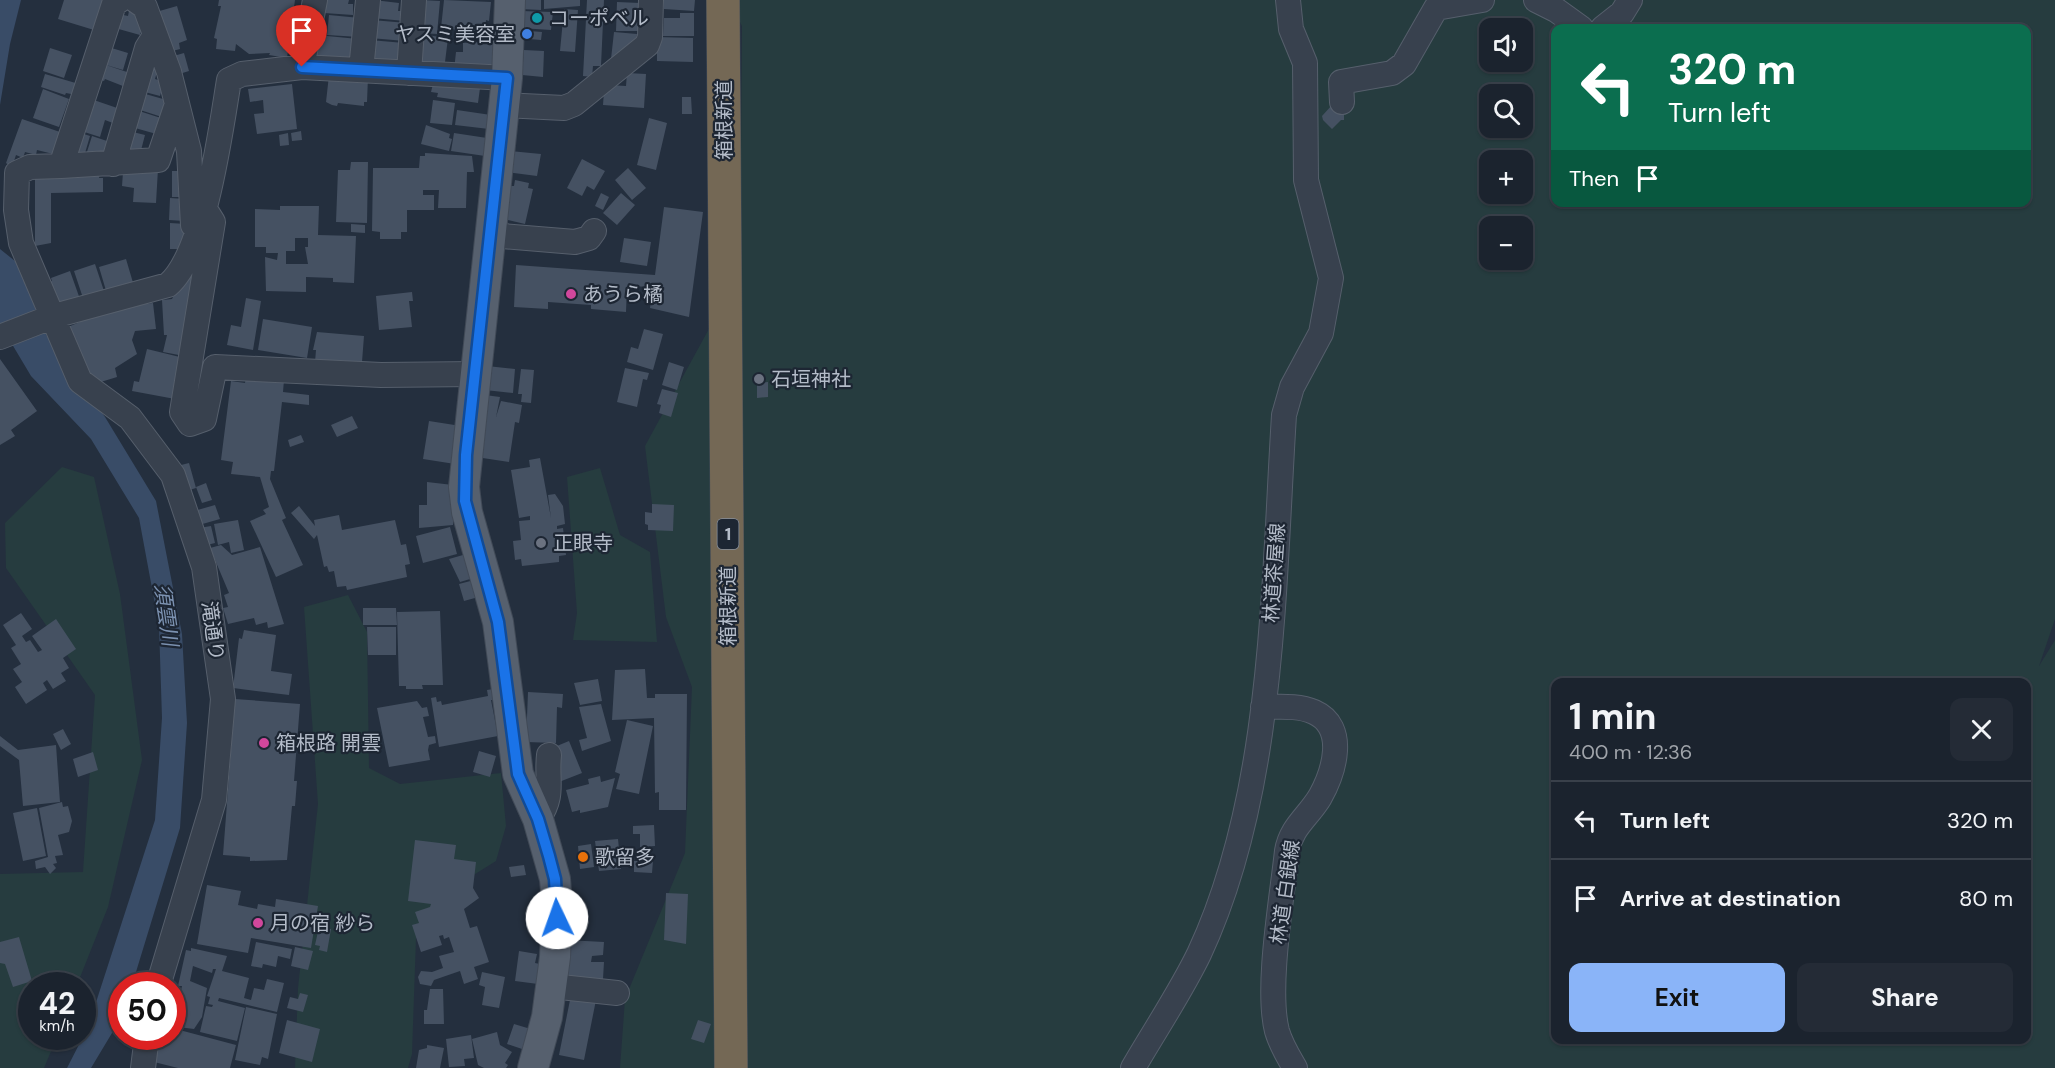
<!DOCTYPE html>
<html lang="en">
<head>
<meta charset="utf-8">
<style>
  :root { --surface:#1b232e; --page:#242b36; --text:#f1f3f6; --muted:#a0a4aa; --line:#39404a; --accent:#8ab4f8 }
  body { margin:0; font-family:"DM Sans","Noto Sans JP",sans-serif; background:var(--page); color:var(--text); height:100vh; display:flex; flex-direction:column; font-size:22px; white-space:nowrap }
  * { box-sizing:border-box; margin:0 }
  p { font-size:20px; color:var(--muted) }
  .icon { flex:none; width:33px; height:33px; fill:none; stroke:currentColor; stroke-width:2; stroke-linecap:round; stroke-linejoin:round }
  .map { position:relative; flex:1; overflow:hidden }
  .panel { position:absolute; left:1551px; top:678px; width:480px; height:366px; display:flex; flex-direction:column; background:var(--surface); border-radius:12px; box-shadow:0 2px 4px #0004,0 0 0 2px var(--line) }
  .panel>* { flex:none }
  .hud { position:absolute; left:1551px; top:24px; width:480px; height:183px; border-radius:12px; box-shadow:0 2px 4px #0004,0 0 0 2px var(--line); background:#0b6e4f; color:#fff; overflow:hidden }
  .fabs { position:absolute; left:1479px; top:18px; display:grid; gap:12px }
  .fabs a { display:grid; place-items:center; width:54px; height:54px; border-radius:12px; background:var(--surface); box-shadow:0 2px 4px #0004,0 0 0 2px var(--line); font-size:30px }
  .speed { position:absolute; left:18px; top:972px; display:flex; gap:12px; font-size:30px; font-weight:700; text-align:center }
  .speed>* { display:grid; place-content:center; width:78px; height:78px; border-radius:50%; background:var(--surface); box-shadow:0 2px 4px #0004,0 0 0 2px var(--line); line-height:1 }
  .speed small { font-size:15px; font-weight:400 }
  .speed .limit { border:9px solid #d22; background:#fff; color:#111 }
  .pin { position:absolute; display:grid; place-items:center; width:51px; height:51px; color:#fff; margin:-62px -26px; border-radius:50% 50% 50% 0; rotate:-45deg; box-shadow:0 0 6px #0007 }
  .pin .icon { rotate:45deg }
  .me { position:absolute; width:66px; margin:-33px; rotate:357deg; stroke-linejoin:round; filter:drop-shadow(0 0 4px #0008) }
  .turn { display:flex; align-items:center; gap:21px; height:126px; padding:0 18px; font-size:27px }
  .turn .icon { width:78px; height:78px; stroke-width:2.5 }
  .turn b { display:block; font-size:42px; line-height:51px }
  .then { display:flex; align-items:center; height:57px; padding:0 18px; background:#0003; gap:12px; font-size:22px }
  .round { display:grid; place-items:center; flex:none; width:63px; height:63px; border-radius:12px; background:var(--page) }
  .summary { display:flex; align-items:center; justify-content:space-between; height:102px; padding:0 18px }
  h1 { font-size:36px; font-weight:700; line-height:45px }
  .primary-button { display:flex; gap:12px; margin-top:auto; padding:12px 18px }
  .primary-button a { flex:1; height:69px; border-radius:12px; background:var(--accent); color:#111; font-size:24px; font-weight:700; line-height:69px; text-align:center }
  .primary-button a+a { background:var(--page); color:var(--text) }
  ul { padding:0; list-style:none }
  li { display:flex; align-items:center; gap:18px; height:78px; padding:0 18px; border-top:2px solid var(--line) }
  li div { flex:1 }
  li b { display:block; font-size:22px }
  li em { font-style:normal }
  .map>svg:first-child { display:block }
  .green { fill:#263c3f; fill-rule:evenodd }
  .water { fill:#394c67 }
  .building { fill:#455162; fill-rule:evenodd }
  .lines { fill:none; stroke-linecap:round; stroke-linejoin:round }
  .minor-casing { stroke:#565f6c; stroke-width:26 }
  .major-casing { stroke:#414a57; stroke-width:32 }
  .highway-casing { stroke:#434c59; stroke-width:34 }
  .minor { stroke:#38414e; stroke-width:24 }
  .major { stroke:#56606e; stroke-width:30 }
  .highway { stroke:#746855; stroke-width:33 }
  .route-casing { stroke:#114b97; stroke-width:15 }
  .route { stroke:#1a73e8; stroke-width:10 }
  .culture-dot { fill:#0f9aa8; stroke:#1d2633; stroke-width:2 }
  .shop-dot { fill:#3f7fe0; stroke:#1d2633; stroke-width:2 }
  .hotel-dot { fill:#d1479c; stroke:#1d2633; stroke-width:2 }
  .worship-dot { fill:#6b7280; stroke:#1d2633; stroke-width:2 }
  .food-dot { fill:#e8710a; stroke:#1d2633; stroke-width:2 }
  .labels { text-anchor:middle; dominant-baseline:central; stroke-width:4.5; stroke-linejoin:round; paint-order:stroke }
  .shield { fill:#1d2633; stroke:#878f9c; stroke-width:1.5 }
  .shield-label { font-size:18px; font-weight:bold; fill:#b4bcc9 }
  .poi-label { font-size:20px; fill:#b4bcc9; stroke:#1d2633; text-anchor:start }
  .street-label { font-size:20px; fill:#b4bcc9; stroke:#1d2633 }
  .water-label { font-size:21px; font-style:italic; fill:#7c92b1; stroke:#1d2633 }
</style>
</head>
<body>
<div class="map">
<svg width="2055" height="1068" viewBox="0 0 2055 1068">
  <rect width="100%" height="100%" fill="#242f3e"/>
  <path class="green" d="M729,0h550l-1,17 19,21 -5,-38h763v619l-16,47 16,-26v428h-1435l5,-69 60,-146 7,-166 -26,-70 -21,-171 95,-174 2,-246zM1490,28h32v34h-32zM1556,28h470v174h-470zM1490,94h32v34h-32zM1490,160h32v34h-32zM1490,226h32v34h-32zM1556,682h470v358h-470z
    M62,467l32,10 26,117 22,166 -34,147 -31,78 -45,1v50l25,1 -13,31h-44v-194l83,-2 12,-177 -89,-127 -1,-45z
    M600,468l20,67 30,17 7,90 -84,-2 4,-27 -10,-136z
    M348,595l19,37 2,136 31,16 101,-11 5,53 -10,35 -56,35 -24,42 -4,116 -4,14h-113l3,-80 20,-184 -14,-197z"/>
  <path class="water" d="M0,0h21l-11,44 -10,61z
    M0,249l20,16 22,63 13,21 50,68 51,84 26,133 5,89 -7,105 -48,157 -10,1 -1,32 -30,50h-24l21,-41 67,-207 7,-102 -3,-92 -20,-108 -48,-79 -60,-63 -31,-52z"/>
  <path class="building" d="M64,0h39l-9,30 -36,-11z
    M219,0h76l-8,58 -18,-3 1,-2 -21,1 -13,-10 -1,7 -19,-2 1,-10 -3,-1 7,-32h-3z
    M323,0h26l-1,4h5v11l-29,-2z
    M374,0l25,3 -1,8h8l-1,10 -33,-3z
    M421,0l19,1 -3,33 -16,-1z
    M444,0l47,2 -2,19 -3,-1 -1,12 -11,-1 -1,11 -13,-2 1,-10 -20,-2z
    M521,0h20v10l-21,-1z
    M544,0h36v6l-36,3z
    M587,0h17l-3,66h-8l-1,11 -9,-1z
    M664,0h31l-1,11 -30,-2z
    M617,2l23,1 -1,28h-23z
    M177,6l10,34 -8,3 1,6 -11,3 -13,-40z
    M564,9l14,1 -3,42 -15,-1z
    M129,11l12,3 -3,12 4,1 -2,8 -25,-7 4,-14 9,2z
    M521,11l32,1 -2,18 -31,-2z
    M680,13h14v23h-31l1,-18h16z
    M329,15l31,3 -1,19 -32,-2z
    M372,20l35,3 -2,18 -35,-3z
    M518,30l24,2 -1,8 -24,-2z
    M614,32l23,2 -1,9h-5l-1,7 -19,9z
    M419,34l29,4 -4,32 -29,-3z
    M317,35l41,4 -2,21 -41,-4z
    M657,37l36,1v24l-36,-1z
    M370,40l34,3 -2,21 -34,-3z
    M475,42l24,3 -3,28 -42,-3 2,-18h7v-9z
    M105,46l23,7 -5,17 -20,-6 30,10 -5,14 -23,-9 -1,2 -10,-3z
    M50,48l22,7 -8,23 -21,-7z
    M524,50l20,1 -1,26 -21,-2z
    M184,53l5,18 -13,4 -6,-18z
    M149,63l10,2 -4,14 9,3 -4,14 -19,-5z
    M627,73l19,1 -2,34 -41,-3 1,-14 5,-6 17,1z
    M45,74l34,10 -3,11 -10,-2 -1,2 -24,-8z
    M329,75l39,2 -1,25h-3v4l-26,-3 -1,3 -5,-1 -6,-3z
    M292,84l5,45 -40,5 -3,-20 10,-1 -1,-13 -13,2 -2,-13z
    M433,84l47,4 -2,15 -41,-6 1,-4 -7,-1z
    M43,89l26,10 -10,28 -26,-9z
    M142,93l28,8 -5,17 -28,-9z
    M682,97h9l1,17h-10z
    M88,98l35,12 -5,15 -13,-5 -5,17 -22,-7 5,-16 8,2 -8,-3z
    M433,100l22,3 -3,22 -22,-2z
    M1332,105l12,9v6h-3l-9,9 -9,-9 -1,-4z
    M136,110l28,9 -4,16 -25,-7 -2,4 12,3 -6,23h-20z
    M457,110l34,5 -2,14 -34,-4z
    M649,118l18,5 -11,47 -19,-5z
    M22,119l38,13 -7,22 -16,-4 -1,5 -11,-3 -2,6 -7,-3 -2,6 2,2 -4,5 -6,-5z
    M426,125l24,9 -1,4 3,1 -3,12 -28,-7z
    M301,131l1,9 -10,1 -1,-8z
    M78,132l12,4 -7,24 -14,-2z
    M288,133l1,12 -9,1 -1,-11z
    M454,133l33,5 -2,18 -34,-5z
    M92,136l21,7 -5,16 -23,-1z
    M510,151l31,3 -4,22 -31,-4z
    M425,153l47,3 2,16h-7l-1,36h-28l1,-18h-16v5h11v15h-27v22h-6v7h-21v-7l-8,-1 1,-63h46l1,-12h5z
    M582,159l23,12 -11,19 -7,-4 -5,10 -15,-8z
    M351,162h17l-1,61 -31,-1 2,-52h12z
    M628,168l18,20 -14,12 -17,-20z
    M158,169l-2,34 -23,-1 1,-14 -12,-2 1,-14z
    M172,171h13v26h-13z
    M100,173l-1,5h4v14l-52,1v50l-16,3v-72z
    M515,180l14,3 -1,5 5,1 -8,35 -17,-4 -1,5 -10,-2 13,-37h4z
    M601,193l8,4 -6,13 -8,-4z
    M621,193l14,12 -18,20 -14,-12z
    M170,198l15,1 -1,22 -15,-1z
    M280,206h39l-1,29 38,1 -2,47 -21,-1v-4l-27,-1v15l-40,-1 -1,-34 12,3 1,-7h-12v-6h-11v-38l25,1zM295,238h13v9h-3l3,17h-22v-13h9z
    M664,207l39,5 -14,105 -39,-9 3,-21 -26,-1 -1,26 -35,-3v-4l-43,-3v7l-34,-2 2,-42 139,10z
    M170,223l16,1 -4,25h-12z
    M351,224l14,1v8l-14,-1z
    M624,238l27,4 -4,24 -27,-4z
    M192,258l8,2 -16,96 -21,-4 4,-17h-3l-2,-35 10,-1z
    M126,259l8,27 -27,8 -8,-27z
    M95,264l10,30 -21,7 -10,-30z
    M70,271l11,31 -21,8 -11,-28 3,-1 -1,-3z
    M412,292l1,9h-4l3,26 -33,3 -3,-34z
    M246,298l15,3 -8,49 -26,-5 4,-20 10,2z
    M153,303l3,26 -21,2 -3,9 5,14 -22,14 2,9 -26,8 -23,-58 47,-20z
    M263,319l49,8 -5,31 -49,-8z
    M644,329l19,5 -10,36 -26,-8 4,-15 7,2z
    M317,332l47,4 -2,26 -29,-2 -1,4 -17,-2 1,-12h-3z
    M147,349l37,9 -9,41 -43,-8 2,-10 5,1z
    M0,359l37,52 -26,19 4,6 -15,9z
    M669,362l15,5 -7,23 -15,-5z
    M487,366l28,3 -2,24 -28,-3z
    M625,368l24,5 -2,7 -4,-1 -6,28 -20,-5z
    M521,369l13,1 -3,33 -10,-1 1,-8h-4z
    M246,376l38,4 -1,12 26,3v10l-27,-3 -8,69h-3l-1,8 16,39 -4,2 21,45 -27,12 -26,-56 16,-7 -3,-4 6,-3 -9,-30 -29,-3 2,-12 -12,-2 10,-79 14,2z
    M768,382v15l-11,1v-15z
    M662,389l16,4 -7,24 -12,-4 2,-8 -4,-1z
    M485,395l15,2 -4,20 5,-16 21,4 -3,18 -4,-1 -6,40 -33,-5z
    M352,416l6,12 -21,9 -6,-12z
    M429,421l32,5 -6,38 -32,-5z
    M301,435l3,7 -14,5 -2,-7z
    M540,458l11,60 -3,-23 7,-1 8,12 2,18 -8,2v3l6,-1 3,27 -7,1v6l-37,4 -1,-7 -6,1 -2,-19 8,-1 -2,-19 11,-1v-4l-11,2 -8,-48 19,-3 -1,-7z
    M189,463l7,25 -10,3 -5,-26z
    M427,482l26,3v40l-34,3v-23h8z
    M206,483l6,17 -10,3 -6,-16z
    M652,504l22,1 -1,26 -25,-1v-5l-3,-1v-12l7,1z
    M215,505l5,14 -21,6 -5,-14z
    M299,506l16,20 -1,-6 25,-5 3,15 53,-10 6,25 5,-1 4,20 -5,1 2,12 -60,13 -1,-4 -9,1 -3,-16 -5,1 -2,-6 -3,1 -7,-32 -3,4 -23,-26z
    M238,520l6,30 -13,3 -2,-11 -11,3 -4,-21z
    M211,526l4,17 -12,3 -4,-18z
    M450,527l7,27 -34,9 -7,-27z
    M221,545l11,10 28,-8 24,77 -16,4 -1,-6 -11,3 -2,-7 -26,6 -5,-16 5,-1 -4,-12 5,-2 -19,-45z
    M470,553l7,24 -17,5 -11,-23z
    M478,579l4,17 -18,5 -5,-17z
    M363,608h33l1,17h-34z
    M440,611l3,74h-21l1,4h-17v-3h-7l-2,-74z
    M21,613l11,16 -10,7 4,6 4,-2 8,12 4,-2 -10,-14 24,-17 20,30 -13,9 6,10 -8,5 5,8 -13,8 -6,-9 -4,3 4,7 -21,14 -11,-17 7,-5 -9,-13 8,-5 -10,-16 5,-3 -13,-20z
    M367,627h29v28h-28z
    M244,630l32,5 -5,36 21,3 -3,21 -56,-7 6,-50 3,1z
    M645,669l2,29h8v-4h32l-1,116h-27v-18l-4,1 -1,-75 -42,2 3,-50z
    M598,679l4,22 -22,4 -6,-22z
    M493,689l2,11h-4l7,36 -59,11 -8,-49 5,-1 1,5 4,-1 1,4 46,-9 -1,-6z
    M528,692l35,2 -1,14 -5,-1 -1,36 -30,-1z
    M235,699l65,5 -6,77h3l-2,25h-3l-5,54 -37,1v-4l-27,-2z
    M417,701l5,7 5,-1 2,9 -6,1 5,20 7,-1 1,7 -7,2 -1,5 2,10 -41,7 -12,-59z
    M601,704l10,37 -29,10 -3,-11 8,-2 -8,-31z
    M627,720l26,6 -14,68 -23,-5 4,-15 -5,-2z
    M63,729l8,15 -10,6 -8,-16z
    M0,736l18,14 38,-5 4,57 -37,4 -4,-46 -19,-14z
    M569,741l13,32 -23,9 -7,-34z
    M479,751l17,5 -6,21 -17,-5z
    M93,752l5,18 -20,7 -5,-18z
    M600,776l1,6 14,-4 -7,29 -28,6v-3l-8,2 -6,-22 23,-6 -1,-5z
    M62,802l1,5 5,-1 4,15 -3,11 -11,3 5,20 -8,1 2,7 -4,1 3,4 -6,6 -5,-7 -9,2 -1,-8 13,-4 -9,-49z
    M37,808l9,48 -23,5 -10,-48z
    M654,825l1,21 -15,1v-13h-7v-8z
    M618,839l3,30 -22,2 -4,-30z
    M415,840l41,5 -2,14 22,3 -3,26 6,10 -15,11 6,19 7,-2 12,36 -15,5 4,12 -14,5 -4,-13 -26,9 -3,6 -11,-2 -2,-7 3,-6 11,1 11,-4 -4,-12 15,-4 -5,-15 -5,2 -1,-4 -4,1 3,9 -21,7 -9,-27 7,-2 -4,-11 15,-5 1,-3 -23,-3z
    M591,844l3,23 -14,2 -2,-23z
    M634,861h19l-1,12 -18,-1z
    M524,865l2,10 -15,2 -2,-10z
    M207,885l34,6 -3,14 19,4 1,-5 17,3 1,-8 42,7 -7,42 -60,-10 -3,15 -51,-9z
    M666,893l22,1 -2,50 -22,-4z
    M319,927l12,2 -4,23 -8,-2 1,-4 -5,-1z
    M19,937l13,44 -19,6 -8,-23 -5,-1v-21z
    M566,940l38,2 -1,13 -11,1 -1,6h13l-1,17h-42z
    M256,942l36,7 -2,10 -12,-3 -2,11 -13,-3 -1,4 -11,-2z
    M295,947l18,4 -5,19 -17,-4z
    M191,948l36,8 -5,15 27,7 -5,20 7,2 3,-12 10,2 3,-11 17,4 -7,29 -58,-14 -1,3 27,7 -8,33 -37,-9 6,-26 6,1 1,-2 -5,-1 2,-7 -3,-1 9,-27h-3l-1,4 -19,-7 -3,15 17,7 -5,29 -8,12 -16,-2 1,-6h-5l8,-35h-4l8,-36 5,1z
    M519,951l18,3 -2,9 5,1 -2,20 -23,-3z
    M482,972l23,5 -6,31 -17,-3 3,-18 -6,-2z
    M430,989h13l1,35h-20v-14h3z
    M300,993l8,2 -5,17 -16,-4 3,-11 8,2z
    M571,995l25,5 -12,60 -25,-5z
    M246,1007l31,7 -9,45 -6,-2 -2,8 -25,-5z
    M287,1020l33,9 -8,33 -33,-9z
    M698,1020l13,4 -7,19 -13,-4z
    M514,1024l20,6 -6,21 -21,-7z
    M172,1028l64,17 -6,23h-52l-28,-7 4,-25h18z
    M497,1032l3,13 12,7 -7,11 3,2 -2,3h-22l-6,-3 -6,-26z
    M471,1035l3,23 -10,1 1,7 -16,1 -3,-28z
    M427,1045l17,3 -4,20h-24l3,-18 8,-2z"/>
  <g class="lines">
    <g class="minor-casing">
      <path id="minor" d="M120,0l-6,4 -53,162 -31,1 -13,6 -1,37 5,33 59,138 50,37 43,57 31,92 19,132 -9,101 -56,186
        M135,0l10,7 24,65 20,79 4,74
        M1536,0l20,10 25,18
        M1603,28l19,-15 8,-13
        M302,67l13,-67
        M361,70l7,-70
        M409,73l5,-73
        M1342,102l-1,-20 51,-9 12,-9 32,-56 46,-8
        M504,105l60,3 10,-4 73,-59 3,-8 1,-37
        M113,164l34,-116 7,-11
        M61,166l97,-6 19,-56
        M208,214l5,8 -31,190 8,12 14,-5 11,-52 166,8 94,-1
        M490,235l85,7 14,-4 5,-7
        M0,337l54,-21 114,-31c37,-31 53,-157 61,-205l13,-6 60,-7 205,11
        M1263,707c17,0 35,-2 51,5 34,15 20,60 6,85 -12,20 -29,30 -33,54 -5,47 -21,137 -10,180 4,14 11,25 18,37
        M538,819c17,-24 8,-38 11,-64
        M551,986l66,7
        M143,1068l4,-32
        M1133,1068c22,-38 47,-75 66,-114 75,-160 74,-364 85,-539l8,-28 29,-54 10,-55 -25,-98 -1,-117 -14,-34 -3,-29"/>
    </g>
    <g class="major-casing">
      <path id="major" d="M510,0l-3,78 -43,409 3,25 31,110 20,152 20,45 17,60 2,25 -2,53 -8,60 -14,51"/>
    </g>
    <g class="highway-casing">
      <path id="highway" d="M723,0l8,1068"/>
    </g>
    <use href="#minor" class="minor"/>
    <use href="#major" class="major"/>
    <use href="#highway" class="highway"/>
  </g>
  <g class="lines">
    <g class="route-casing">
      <path id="route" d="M302,67l205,11 -41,377 -1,46 33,121 20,152 20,45 11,37 6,23 2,39"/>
    </g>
    <use href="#route" class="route"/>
  </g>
  <circle class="culture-dot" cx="537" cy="18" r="6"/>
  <circle class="shop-dot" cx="527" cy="34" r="6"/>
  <g class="hotel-dot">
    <circle cx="571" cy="294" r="6"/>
    <circle cx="264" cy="743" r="6"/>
    <circle cx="258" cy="923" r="6"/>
  </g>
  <g class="worship-dot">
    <circle cx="759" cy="379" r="6"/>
    <circle cx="541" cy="543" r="6"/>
  </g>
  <circle class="food-dot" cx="583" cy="857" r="6"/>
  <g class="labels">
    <rect class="shield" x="717.5" y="519" width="21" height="30" rx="4.5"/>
    <g class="shield-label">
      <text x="728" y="534">1</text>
    </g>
    <g class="poi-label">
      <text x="549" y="18">コーポベル</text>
      <text x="515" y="34" text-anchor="end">ヤスミ美容室</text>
      <text x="583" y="294">あうら橘</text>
      <text x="771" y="379">石垣神社</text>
      <text x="553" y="543">正眼寺</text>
      <text x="276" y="743">箱根路 開雲</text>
      <text x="595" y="857">歌留多</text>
      <text x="270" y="923">月の宿 紗ら</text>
    </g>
    <g class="street-label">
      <text transform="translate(724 120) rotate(-90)">箱根新道</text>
      <text transform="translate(1274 573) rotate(-86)">林道茶屋線</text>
      <text transform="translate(728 606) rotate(-90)">箱根新道</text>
      <text transform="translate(213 631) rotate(82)">滝通り</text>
      <text transform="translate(1285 892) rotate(-82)">林道 白銀線</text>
    </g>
    <g class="water-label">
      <text transform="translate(166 615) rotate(82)">須雲川</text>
    </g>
  </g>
</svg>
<div class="fabs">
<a><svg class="icon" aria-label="sound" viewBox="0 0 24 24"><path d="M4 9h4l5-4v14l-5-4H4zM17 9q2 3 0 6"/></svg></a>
<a><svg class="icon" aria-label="search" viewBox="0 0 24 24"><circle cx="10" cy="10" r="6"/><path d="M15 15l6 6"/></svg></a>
<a>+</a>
<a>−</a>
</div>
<div class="speed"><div>42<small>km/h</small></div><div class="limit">50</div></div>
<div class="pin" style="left:302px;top:67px;background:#d93025"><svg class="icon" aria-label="arrive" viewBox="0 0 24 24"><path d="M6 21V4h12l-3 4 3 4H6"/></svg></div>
<svg class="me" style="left:557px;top:918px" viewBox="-20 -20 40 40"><circle r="19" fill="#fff"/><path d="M0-13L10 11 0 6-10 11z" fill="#1a73e8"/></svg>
<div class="hud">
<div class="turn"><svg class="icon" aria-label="left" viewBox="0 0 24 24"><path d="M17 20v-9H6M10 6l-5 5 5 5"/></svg><div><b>320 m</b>Turn left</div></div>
<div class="then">Then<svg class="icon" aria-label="arrive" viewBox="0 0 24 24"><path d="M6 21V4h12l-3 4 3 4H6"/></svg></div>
</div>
<section class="panel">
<div class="summary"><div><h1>1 min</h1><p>400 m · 12:36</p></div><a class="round"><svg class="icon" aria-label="close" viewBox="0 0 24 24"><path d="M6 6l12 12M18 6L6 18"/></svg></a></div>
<ul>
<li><svg class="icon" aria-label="left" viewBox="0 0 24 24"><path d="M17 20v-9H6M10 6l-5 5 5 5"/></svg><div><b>Turn left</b></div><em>320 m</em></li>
<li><svg class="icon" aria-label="arrive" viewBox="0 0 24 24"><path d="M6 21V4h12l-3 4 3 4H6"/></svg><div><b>Arrive at destination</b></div><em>80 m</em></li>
</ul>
<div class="primary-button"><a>Exit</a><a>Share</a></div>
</section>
</div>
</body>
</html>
